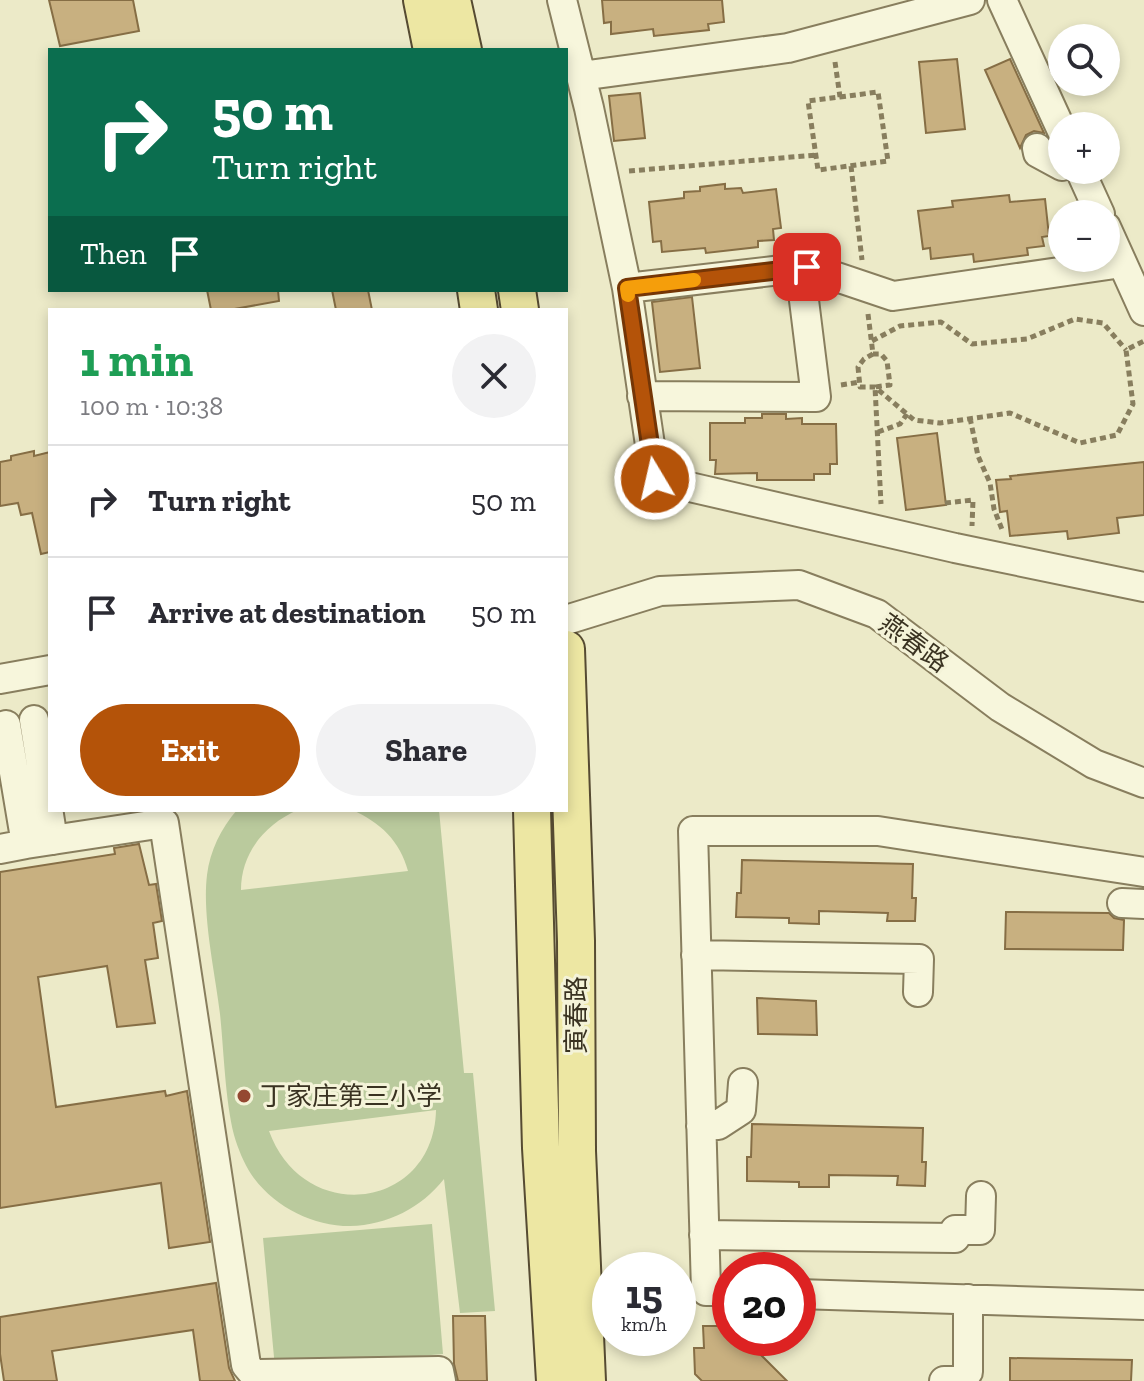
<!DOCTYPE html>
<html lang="en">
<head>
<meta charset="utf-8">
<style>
  :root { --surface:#fff; --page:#f2f2f3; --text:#2b2b33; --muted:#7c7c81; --line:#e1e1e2; --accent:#b45309 }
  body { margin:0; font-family:"Zilla Slab","Noto Sans SC",serif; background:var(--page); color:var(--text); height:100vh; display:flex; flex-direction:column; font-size:30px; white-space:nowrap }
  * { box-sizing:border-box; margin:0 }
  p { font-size:26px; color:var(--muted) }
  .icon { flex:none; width:44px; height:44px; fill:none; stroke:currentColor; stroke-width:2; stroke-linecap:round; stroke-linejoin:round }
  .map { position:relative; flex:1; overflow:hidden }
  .drawer { position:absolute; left:48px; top:308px; width:520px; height:504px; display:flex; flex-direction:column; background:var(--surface); border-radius:0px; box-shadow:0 4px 12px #0003 }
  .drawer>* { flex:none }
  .top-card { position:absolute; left:48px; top:48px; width:520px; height:244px; border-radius:0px; box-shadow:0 4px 12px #0003; background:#0b6e4f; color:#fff; overflow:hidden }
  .tools { position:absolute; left:1048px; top:24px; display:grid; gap:16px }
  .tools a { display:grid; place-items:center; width:72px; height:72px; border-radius:50%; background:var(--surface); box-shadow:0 4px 12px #0003; font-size:40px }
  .speed { position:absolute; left:592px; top:1252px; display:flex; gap:16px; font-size:40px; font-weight:700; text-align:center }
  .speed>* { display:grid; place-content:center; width:104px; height:104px; border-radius:50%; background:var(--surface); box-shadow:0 4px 12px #0003; line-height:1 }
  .speed small { font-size:20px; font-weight:400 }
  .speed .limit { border:12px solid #d22; background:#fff; color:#111 }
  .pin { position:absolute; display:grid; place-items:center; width:68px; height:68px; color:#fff; margin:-34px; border-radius:16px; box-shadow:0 4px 12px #0006 }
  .me { position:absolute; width:88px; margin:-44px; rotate:351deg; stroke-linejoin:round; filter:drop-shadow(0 0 6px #0008) }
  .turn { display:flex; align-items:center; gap:28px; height:168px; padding:0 32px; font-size:36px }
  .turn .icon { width:104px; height:104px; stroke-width:2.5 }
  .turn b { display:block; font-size:56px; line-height:68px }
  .then { display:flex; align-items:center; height:76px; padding:0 32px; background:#0003; gap:16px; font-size:30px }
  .round { display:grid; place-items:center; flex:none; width:84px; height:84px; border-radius:42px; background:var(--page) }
  .head { display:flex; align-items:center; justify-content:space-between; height:136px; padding:0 32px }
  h1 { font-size:48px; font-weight:800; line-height:60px; color:#1e9e55 }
  .primary-button { display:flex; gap:16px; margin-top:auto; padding:16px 32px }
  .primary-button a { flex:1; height:92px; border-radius:48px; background:var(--accent); color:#fff; font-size:32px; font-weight:800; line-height:92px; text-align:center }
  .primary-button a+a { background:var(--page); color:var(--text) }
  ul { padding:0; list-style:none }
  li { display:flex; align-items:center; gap:24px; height:112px; padding:0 32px; border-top:2px solid var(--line) }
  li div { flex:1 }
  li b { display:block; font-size:30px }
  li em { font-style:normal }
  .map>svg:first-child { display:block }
  .green { fill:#baca9d; fill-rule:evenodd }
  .building { fill:#c8b080; stroke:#866e45; stroke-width:2 }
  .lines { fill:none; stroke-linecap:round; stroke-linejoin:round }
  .minor-casing { stroke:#887e5e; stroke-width:32 }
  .major-casing { stroke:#564b32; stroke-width:40 }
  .path { stroke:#887e5e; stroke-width:5; stroke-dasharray:6 4; stroke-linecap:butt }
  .minor { stroke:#f7f6dc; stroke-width:28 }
  .major { stroke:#ede7a3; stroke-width:36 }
  .route-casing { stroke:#753606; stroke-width:20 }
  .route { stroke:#b45309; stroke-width:14 }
  .slow { stroke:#f59e0b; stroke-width:14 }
  .poi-dot { fill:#944831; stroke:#f4f3d8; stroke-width:3 }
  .labels { text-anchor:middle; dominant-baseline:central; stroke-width:6; stroke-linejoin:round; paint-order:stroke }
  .street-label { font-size:26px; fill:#393221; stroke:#f4f3d8 }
  .poi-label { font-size:26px; fill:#393221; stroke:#f4f3d8; text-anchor:start }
</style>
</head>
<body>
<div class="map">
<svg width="1144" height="1381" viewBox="0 0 1144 1381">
  <rect width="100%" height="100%" fill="#eceac8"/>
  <path class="green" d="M237,810h61c-33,14 -57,43 -57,80l167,-19c-8,-30 -28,-49 -56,-61h87l25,263h9l22,238 -35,2 -16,-134c-23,29 -56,46 -94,47 -38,0 -77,-20 -99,-52 -7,-11 -13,-25 -17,-39 -9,-36 -10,-83 -14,-121 -5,-42 -18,-98 -13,-139 3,-24 14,-47 30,-65zM436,1110c-2,100 -132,117 -167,21z
    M432,1224l11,130 -168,14 -12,-130z"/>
  <path class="building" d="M49,0h84l6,31 -79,15z
    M602,0h120l2,22 -16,2 1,6 -55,6 -1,-7 -42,5v-12l-7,1z
    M957,59l8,70 -39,4 -7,-71z
    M1010,59l34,74 -10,-2 -8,4 -6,13 -35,-78z
    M640,93l5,45 -31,3 -5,-45z
    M725,184v5l16,-1 2,5 33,-4 5,39 -8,1 1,11 -16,1v6l-52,6 -1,-5 -43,4 -1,-11 -8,1 -4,-40 35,-4v-6l16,-1v-4z
    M1009,195l1,7 35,-3 4,37 -7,1 2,9 -17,2 1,7 -54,7 -1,-8 -42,5 -1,-11 -7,1 -5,-38 35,-4 -1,-6z
    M207,290h71l1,11 -50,9h-18z
    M332,290h36l4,20h-36z
    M692,297l8,71 -40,4 -8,-70z
    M762,414h24v5l16,-1v6h34l1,40h-7v10h-16v6h-57v-7l-42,1 1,-14h-6v-37h35v-5h17z
    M937,433l9,72 -40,5 -9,-72z
    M34,451v5l16,-4v100l-9,2 -9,-41 -11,2 -3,-12 -18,3v-44l11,-2v-4z
    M1144,462v53l-27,3 2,15 -51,6 -1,-8 -57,5 -3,-25 -7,1 -4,-32 15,-1 -1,-3z
    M139,844l10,41 7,-1 6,37 -9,2 5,35 -13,2 10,63 -38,4 -10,-61 -69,11 18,130 109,-16 1,5 21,-5 23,151 -41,6 -8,-65 -161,25v-336l115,-18 -1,-6z
    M742,860l171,4 -1,34h4l-1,23h-28l1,-8 -69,-2v13l-30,-1v-5l-53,-1 1,-24h4z
    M1006,912l103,1 5,5 10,2 -1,30 -118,-1z
    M757,998l59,3 1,34 -59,-1z
    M752,1124l171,4 -1,34h4l-1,24 -28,-1 1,-9 -69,-1v12h-30v-5l-52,-1v-24h4z
    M216,1283l13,85 6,13h-35l-7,-51 -141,21 5,30h-53l-4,-27v-37z
    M453,1316h32l2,65h-29l-4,-17z
    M703,1326h27v12h24v10l33,33h-85l-7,-7 -1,-26h10z
    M1010,1358l122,2 -1,21h-121z"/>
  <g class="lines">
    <g class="minor-casing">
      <path id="minor" d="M562,0l27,108 38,180 28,191 300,69 189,39
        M1002,0l60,131
        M581,76l207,-28 182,-48
        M1037,148l1,5 24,13
        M1080,170l20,44
        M1106,227l38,84
        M627,288l180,-21 86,29 229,-33
        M642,396l174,1 -16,-129
        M566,620l94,-29 139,-6 78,29 123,93 94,57 50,19
        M0,679l50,-9
        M34,720l19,120
        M26,844l138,-21 82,542 5,6 8,3 180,-3 2,10
        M0,849l26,-5 -20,-119
        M1122,903l22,1
        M696,955l223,4 -1,33
        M701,1126l17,-1 23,-15 2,-27
        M704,1235l251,3v-8h25l1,-34
        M730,1291h-24l-13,-460h185l266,41
        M798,1294l346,11
        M944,1381h17l7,-9v-73"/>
    </g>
    <g class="major-casing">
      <path id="major" d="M422,0l10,50
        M452,0l11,50
        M476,290l3,20
        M517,290l3,20
        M566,649l10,292 1,210 10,230
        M532,810l9,338 14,233"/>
    </g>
    <path class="path" d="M835,62l5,35 -32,4 10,69 70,-9 -10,-69 -38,5
      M851,166l11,94
      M629,171l187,-16
      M868,314l5,40h8l6,7 3,24 -15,2 6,117
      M872,341l28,-15 41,-4 31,22 55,-5 48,-20 28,4 23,27
      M873,354l-9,5 -6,8 2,20h15l39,33 26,3 70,-10 70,30 37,-8 16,-31 -7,-54 18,-9
      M841,385l19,-3
      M970,418l8,38 12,27 4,26 9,23
      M878,432l22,-8 7,-10
      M945,503l28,-3 -1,26"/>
    <use href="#minor" class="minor"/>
    <use href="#major" class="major"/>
  </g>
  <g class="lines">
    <g class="route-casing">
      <path id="route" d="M655,479l-28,-191 180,-21"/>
    </g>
    <use href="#route" class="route"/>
    <path class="slow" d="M628,295l-1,-7 67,-8"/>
  </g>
  <circle class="poi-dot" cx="244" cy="1096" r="8"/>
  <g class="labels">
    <g class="street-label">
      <text transform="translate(914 643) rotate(36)">燕春路</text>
      <text transform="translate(576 1015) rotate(-90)">寅春路</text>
    </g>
    <g class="poi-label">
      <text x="260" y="1096">丁家庄第三小学</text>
    </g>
  </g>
</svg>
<div class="tools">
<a><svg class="icon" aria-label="search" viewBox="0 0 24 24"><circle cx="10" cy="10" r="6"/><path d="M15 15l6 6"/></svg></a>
<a>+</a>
<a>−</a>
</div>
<div class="speed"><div>15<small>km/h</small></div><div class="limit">20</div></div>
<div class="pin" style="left:807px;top:267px;background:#d93025"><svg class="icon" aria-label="arrive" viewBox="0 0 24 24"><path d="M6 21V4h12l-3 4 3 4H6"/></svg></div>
<svg class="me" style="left:655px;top:479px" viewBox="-20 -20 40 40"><circle r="17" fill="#b45309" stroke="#fff" stroke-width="3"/><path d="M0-11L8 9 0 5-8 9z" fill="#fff"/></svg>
<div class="top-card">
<div class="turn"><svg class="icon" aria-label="right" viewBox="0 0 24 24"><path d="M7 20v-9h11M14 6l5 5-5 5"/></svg><div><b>50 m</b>Turn right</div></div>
<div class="then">Then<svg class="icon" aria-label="arrive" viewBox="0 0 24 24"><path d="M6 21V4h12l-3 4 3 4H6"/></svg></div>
</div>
<section class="drawer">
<div class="head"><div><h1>1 min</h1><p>100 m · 10:38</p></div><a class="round"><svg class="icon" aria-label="close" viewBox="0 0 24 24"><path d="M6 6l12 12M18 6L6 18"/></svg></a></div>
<ul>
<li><svg class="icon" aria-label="right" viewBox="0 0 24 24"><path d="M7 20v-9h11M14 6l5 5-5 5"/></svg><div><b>Turn right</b></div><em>50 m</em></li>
<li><svg class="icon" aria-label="arrive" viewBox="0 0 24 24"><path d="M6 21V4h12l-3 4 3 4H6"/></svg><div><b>Arrive at destination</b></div><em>50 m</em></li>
</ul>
<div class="primary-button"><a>Exit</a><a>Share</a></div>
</section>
</div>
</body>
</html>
